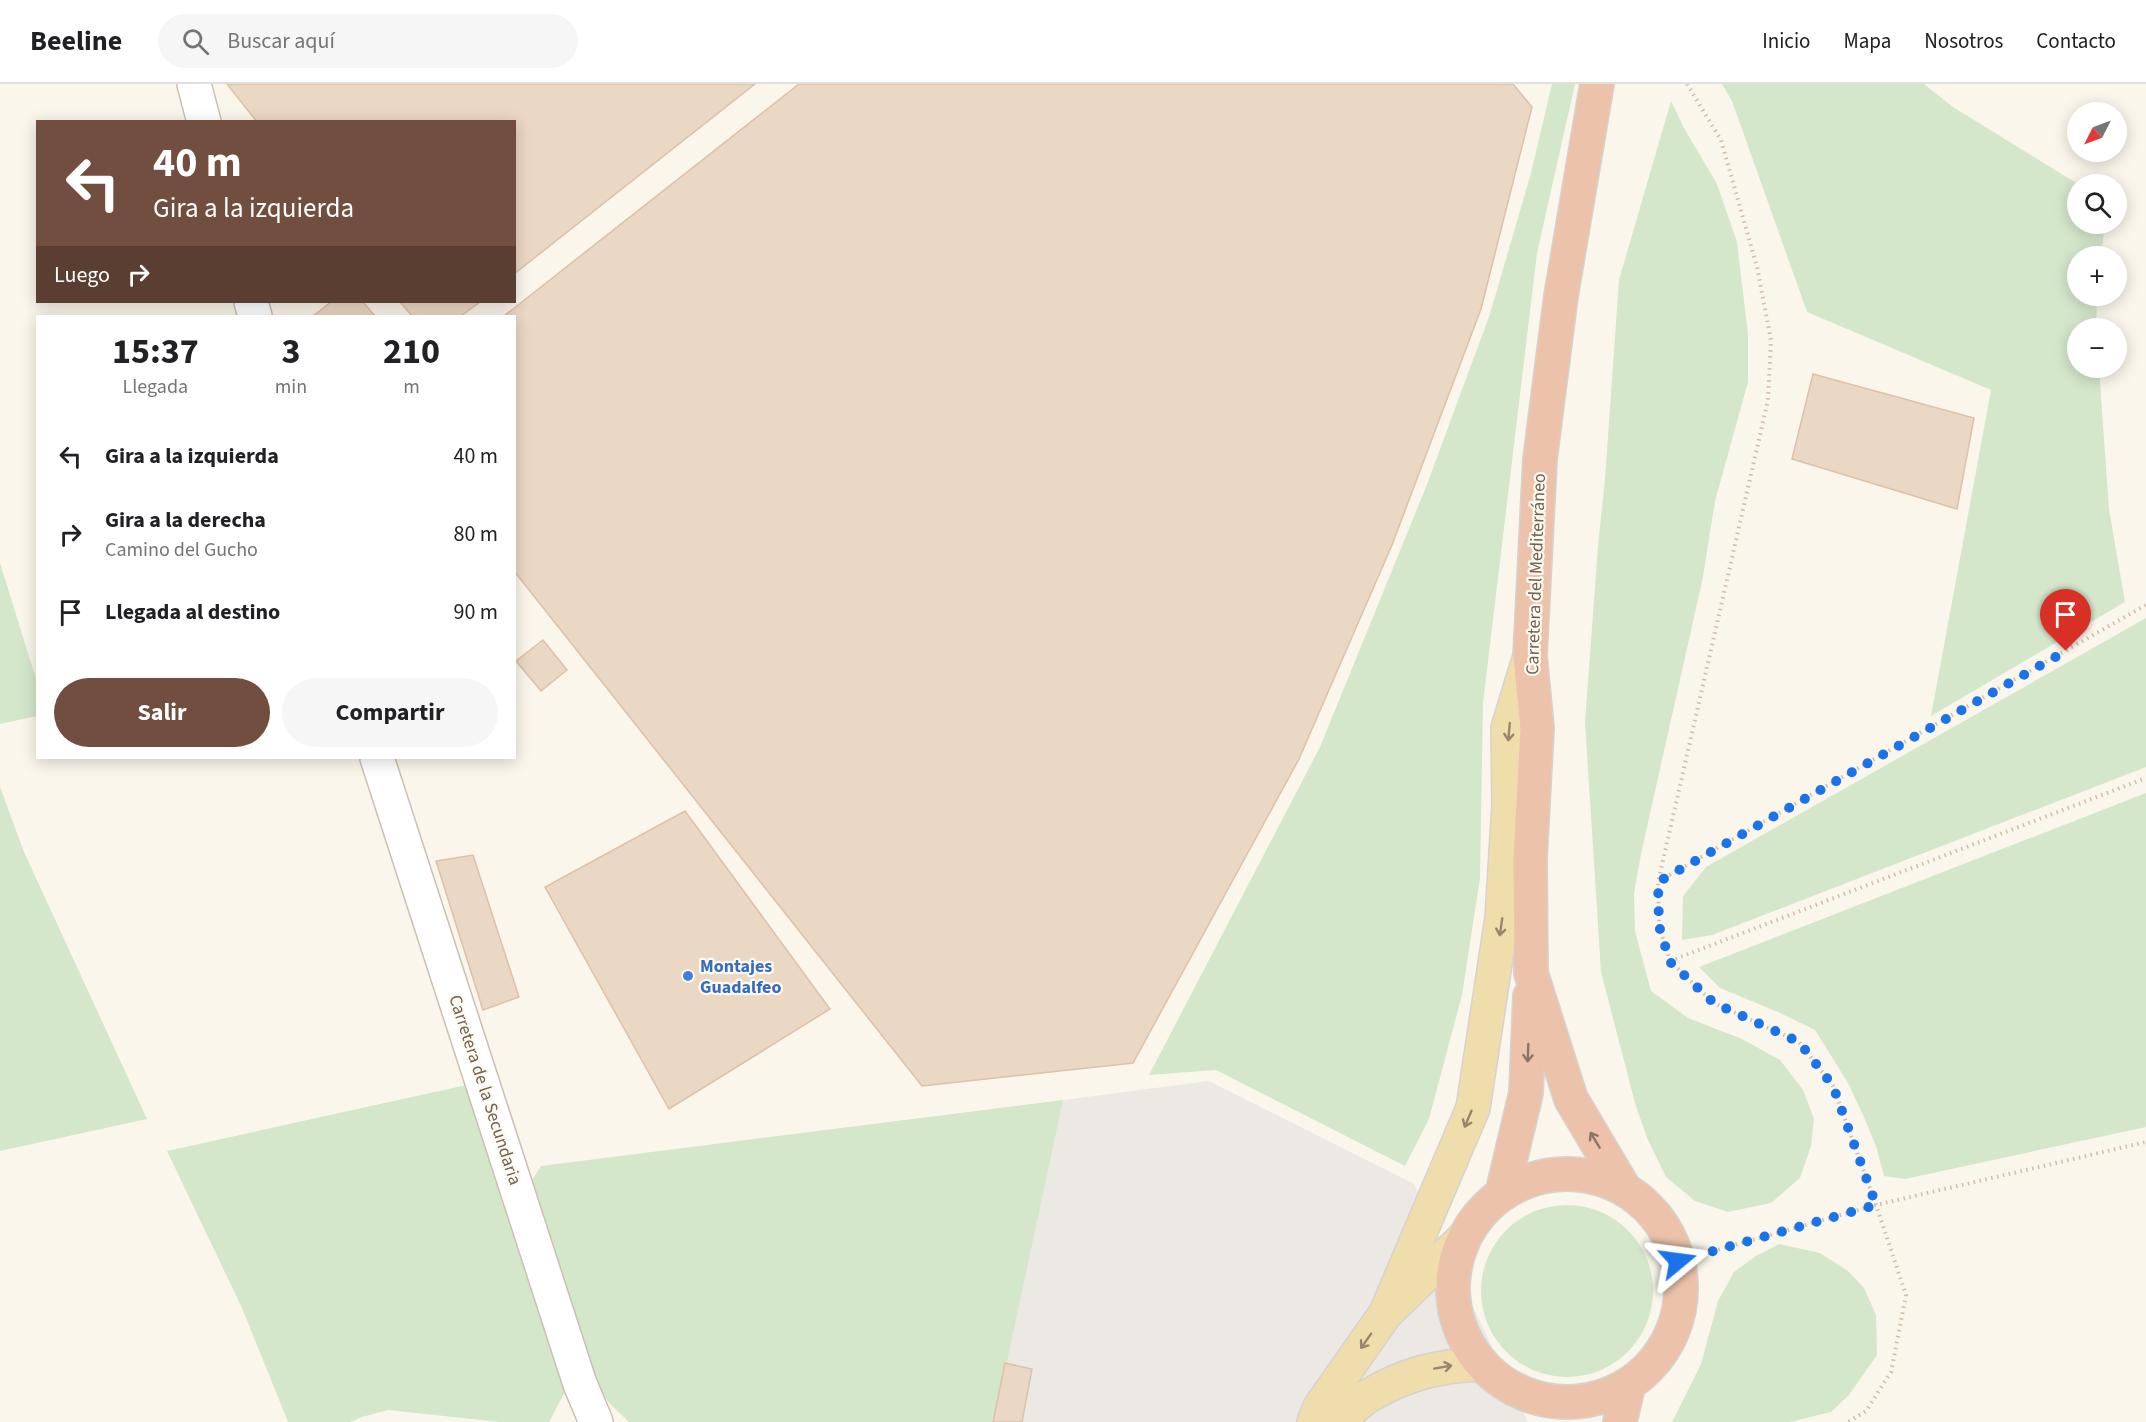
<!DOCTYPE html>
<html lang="es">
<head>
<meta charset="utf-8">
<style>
  :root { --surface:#fff; --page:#f6f6f6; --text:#202124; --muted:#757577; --line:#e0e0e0; --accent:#714e3f }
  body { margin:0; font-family:"Source Sans 3",sans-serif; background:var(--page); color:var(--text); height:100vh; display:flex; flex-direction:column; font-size:22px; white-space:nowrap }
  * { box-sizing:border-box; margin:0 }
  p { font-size:20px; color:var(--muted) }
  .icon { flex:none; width:33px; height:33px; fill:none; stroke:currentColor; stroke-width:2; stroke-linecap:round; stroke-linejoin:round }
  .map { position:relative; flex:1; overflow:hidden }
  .details { position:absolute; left:36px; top:231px; width:480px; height:444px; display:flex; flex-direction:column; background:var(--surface); border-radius:0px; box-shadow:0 3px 15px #0003 }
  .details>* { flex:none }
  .guide { position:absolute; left:36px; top:36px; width:480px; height:183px; border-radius:0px; box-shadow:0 3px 15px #0003; background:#714e3f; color:#fff; overflow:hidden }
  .needle { width:39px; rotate:228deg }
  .fabs { position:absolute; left:2067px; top:18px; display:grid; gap:12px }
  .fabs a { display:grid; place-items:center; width:60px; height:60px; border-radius:50%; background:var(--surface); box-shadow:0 3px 15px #0003; font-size:30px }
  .pin { position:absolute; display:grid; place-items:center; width:51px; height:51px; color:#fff; margin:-62px -26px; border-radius:50% 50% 50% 0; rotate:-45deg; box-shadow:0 0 6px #0007 }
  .pin .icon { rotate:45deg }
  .me { position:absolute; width:66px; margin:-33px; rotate:74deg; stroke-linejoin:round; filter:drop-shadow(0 0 4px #0008) }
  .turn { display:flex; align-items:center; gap:21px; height:126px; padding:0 18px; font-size:27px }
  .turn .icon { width:78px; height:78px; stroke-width:2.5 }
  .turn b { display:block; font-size:42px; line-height:51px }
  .then { display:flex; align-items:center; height:57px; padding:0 18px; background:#0003; gap:12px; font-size:22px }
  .eta { display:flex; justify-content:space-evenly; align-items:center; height:102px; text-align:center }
  .eta b { font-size:36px; font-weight:700; line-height:42px }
  .cta { display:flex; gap:12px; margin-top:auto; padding:12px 18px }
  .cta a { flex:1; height:69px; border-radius:36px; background:var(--accent); color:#fff; font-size:24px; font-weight:700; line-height:69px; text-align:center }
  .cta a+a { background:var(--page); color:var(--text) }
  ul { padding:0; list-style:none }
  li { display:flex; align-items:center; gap:18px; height:78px; padding:0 18px }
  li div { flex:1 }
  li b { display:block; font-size:22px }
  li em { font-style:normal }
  header { display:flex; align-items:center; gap:36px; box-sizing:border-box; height:84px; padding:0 30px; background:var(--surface); border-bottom:2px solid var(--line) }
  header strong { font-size:28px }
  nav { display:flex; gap:33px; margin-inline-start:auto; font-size:21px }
  .search { width:420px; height:54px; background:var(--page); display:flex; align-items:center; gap:15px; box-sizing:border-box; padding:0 21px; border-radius:33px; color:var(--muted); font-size:22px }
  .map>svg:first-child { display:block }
  .industrial { fill:#ece8e3 }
  .green { fill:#d4e7cb }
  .building { fill:#ead7c4; stroke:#ddc1a8; stroke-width:1.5 }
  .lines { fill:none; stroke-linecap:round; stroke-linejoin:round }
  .minor-casing { stroke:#ccbfb2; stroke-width:36 }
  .major-casing { stroke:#d8d2ce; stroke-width:36 }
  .highway-casing { stroke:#d8d2ce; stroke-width:36 }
  .path { stroke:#d2bda9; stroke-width:4; stroke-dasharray:1.5 4.5; stroke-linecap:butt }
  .minor { stroke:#fff; stroke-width:33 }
  .major { stroke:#f0ddac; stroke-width:33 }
  .highway { stroke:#ecc2aa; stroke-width:33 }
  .oneway { stroke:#98866c }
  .oneway2 { stroke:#8b7463 }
  .route { stroke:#1a73e8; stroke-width:10; stroke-dasharray:0 18 }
  .shop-dot { fill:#3f7fe0; stroke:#fdfaf1; stroke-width:2 }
  .labels { text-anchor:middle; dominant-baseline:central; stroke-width:4.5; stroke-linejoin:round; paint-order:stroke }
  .street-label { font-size:18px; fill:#736051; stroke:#fdfaf1 }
  .shop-label { font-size:18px; font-weight:bold; fill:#366cbe; stroke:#fdfaf1; text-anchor:start }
</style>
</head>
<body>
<header>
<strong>Beeline</strong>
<div class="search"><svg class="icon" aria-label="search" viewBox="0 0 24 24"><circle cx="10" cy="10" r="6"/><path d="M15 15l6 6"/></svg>Buscar aquí</div>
<nav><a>Inicio</a><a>Mapa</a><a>Nosotros</a><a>Contacto</a></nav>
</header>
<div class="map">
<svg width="2146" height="1338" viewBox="0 0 2146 1338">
  <rect width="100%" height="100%" fill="#faf6eb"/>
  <path class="industrial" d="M1209,997l205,103 114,238h-895l-84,-255z"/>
  <path class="green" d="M1552,0h23l-38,169 -54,450 -3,175 -18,117 -33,124 -24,47 -189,-96 -67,5 171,-328 106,-260 64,-173 41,-141z
    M1722,0h202l29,23 125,77v40h27l-4,32h-23v40h19l-1,32h-18v40h21l10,141 16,93 -194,114 60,-326 -184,-78 -75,-211z
    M1671,17l13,27 33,56 20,58 11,92v48l-33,119 -12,76 -62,277 -7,40 1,37 16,60 37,27 54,21 38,21 23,30 11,29 -3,27 -11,32 -29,25 -43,9 -33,-11 -29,-24 -19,-39 -12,-35 -34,-131 -16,-250 13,-176 7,-67 14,-199z
    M0,479l37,119v34l-37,8z
    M2146,534v149l-434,168 -30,5 1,-44 23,-29z
    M0,703l24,65 123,267 -147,32z
    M2146,709v334l-241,52 -21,-3 -8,-30 -13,-31 -15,-32 -33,-53 -37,-18 -58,-24 -21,-21z
    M471,1000l48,167 48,137 -18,34h-49l-112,-12 -26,7 -12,5h-62l-46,-114 -75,-157z
    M1063,1016l-69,322h-365l-21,-20 -12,-21 -64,-185v-16l9,-14z
    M1481 1207a86 86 0 1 1 172 0a86 86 0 1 1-172 0Z
    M1779,1160l41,9 28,18 16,17 12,27 1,40 -28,40 -18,17 -41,10h-118l29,-58 17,-63 16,-29 22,-16z"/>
  <path class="building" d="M227,0h528l-241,190v-152h-257z
    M799,0h714l19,23 -51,202 -89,236 -93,214 -166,304 -211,23 -408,-515v-255h-10z
    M331,218h32l12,14h-62z
    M400,218h80l-19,14h-49z
    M1813,290l161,44 -17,91 -165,-50z
    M543,556l24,30 -26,21 -25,-30z
    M685,727l145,198 -161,100 -124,-222z
    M473,771l46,142 -36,13 -47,-149z
    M1005,1279l27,6 -10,53h-29z"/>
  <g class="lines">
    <g class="minor-casing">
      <path id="minor" d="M194,0l10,38
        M251,218l4,14
        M377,674l203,626 16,38"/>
    </g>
    <g class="major-casing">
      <path id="major" d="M1386,1229l87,-205 29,-190 7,-114 -1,-76 22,-72
        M1314,1338l6,-15 66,-94 78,-75
        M1337,1338c11,-9 21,-20 33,-27 38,-22 68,-29 111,-31"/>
    </g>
    <g class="highway-casing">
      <path id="highway" d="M1597,0l-36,212 -21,163 -10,197 7,72 -7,130 1,115 40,126 54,91
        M1453 1204a114 114 0 1 1 228 0a114 114 0 1 1-228 0Z
        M1502,1110l24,-101 4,-97
        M1620,1338l8,-36"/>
    </g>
    <path class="path" d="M1687,0l34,56 36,127 14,73 -3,60 -110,482 1,44 11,35 44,42 85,39 34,44 43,119 30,90 -15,77 -25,39 -18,11
      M1659,797l487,-276
      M1670,877l476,-183
      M1678,1177l198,-56 270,-63"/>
    <use href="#minor" class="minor"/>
    <use href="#major" class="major"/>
    <use href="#highway" class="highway"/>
  </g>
  <defs><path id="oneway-shaft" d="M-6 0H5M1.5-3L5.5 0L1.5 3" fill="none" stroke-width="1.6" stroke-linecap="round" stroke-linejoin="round" transform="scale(1.5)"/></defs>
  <g class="oneway">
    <use href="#oneway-shaft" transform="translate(1509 648) rotate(95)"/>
    <use href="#oneway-shaft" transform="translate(1501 843) rotate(98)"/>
    <use href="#oneway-shaft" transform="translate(1468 1035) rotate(113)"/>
    <use href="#oneway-shaft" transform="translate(1366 1257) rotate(125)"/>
    <use href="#oneway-shaft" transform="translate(1443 1283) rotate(-10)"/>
  </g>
  <g class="oneway2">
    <use href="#oneway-shaft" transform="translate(1528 969) rotate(92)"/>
    <use href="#oneway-shaft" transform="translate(1595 1056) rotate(-121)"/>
  </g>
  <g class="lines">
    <path class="route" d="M1678,1177l198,-56 -43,-119 -34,-44 -85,-39 -44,-41 -11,-36 -1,-44 408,-231"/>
  </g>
  <circle class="shop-dot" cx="688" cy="892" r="6"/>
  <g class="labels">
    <g class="street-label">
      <text transform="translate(1536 490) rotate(-88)">Carretera del Mediterráneo</text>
      <text transform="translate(485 1006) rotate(72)">Carretera de la Secundaria</text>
    </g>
    <g class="shop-label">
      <text x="700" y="882">Montajes<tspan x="700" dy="21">Guadalfeo</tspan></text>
    </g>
  </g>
</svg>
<div class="fabs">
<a><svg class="needle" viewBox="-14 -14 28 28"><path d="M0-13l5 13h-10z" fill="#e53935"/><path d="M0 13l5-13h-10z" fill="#757577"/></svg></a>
<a><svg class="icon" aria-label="search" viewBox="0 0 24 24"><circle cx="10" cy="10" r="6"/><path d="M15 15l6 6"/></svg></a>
<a>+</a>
<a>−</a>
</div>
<div class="pin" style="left:2066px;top:567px;background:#d93025"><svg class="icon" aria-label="arrive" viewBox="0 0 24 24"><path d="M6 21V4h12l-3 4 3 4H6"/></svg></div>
<svg class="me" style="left:1678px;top:1177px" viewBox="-20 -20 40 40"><path d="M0-17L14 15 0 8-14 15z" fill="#1a73e8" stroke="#fff" stroke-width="4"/></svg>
<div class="guide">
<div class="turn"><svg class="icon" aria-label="left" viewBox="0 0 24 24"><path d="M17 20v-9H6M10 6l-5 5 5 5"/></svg><div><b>40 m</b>Gira a la izquierda</div></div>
<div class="then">Luego<svg class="icon" aria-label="right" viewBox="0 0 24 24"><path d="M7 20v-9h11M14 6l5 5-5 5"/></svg></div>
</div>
<section class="details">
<div class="eta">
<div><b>15:37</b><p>Llegada</p></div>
<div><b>3</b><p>min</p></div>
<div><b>210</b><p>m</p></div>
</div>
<ul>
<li><svg class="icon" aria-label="left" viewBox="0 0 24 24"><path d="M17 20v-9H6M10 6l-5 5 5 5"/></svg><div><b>Gira a la izquierda</b></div><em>40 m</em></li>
<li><svg class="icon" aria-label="right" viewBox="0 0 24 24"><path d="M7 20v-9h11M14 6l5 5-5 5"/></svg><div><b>Gira a la derecha</b><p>Camino del Gucho</p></div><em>80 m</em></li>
<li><svg class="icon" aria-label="arrive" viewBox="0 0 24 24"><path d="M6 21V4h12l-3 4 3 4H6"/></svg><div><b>Llegada al destino</b></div><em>90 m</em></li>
</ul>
<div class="cta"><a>Salir</a><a>Compartir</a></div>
</section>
</div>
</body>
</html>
